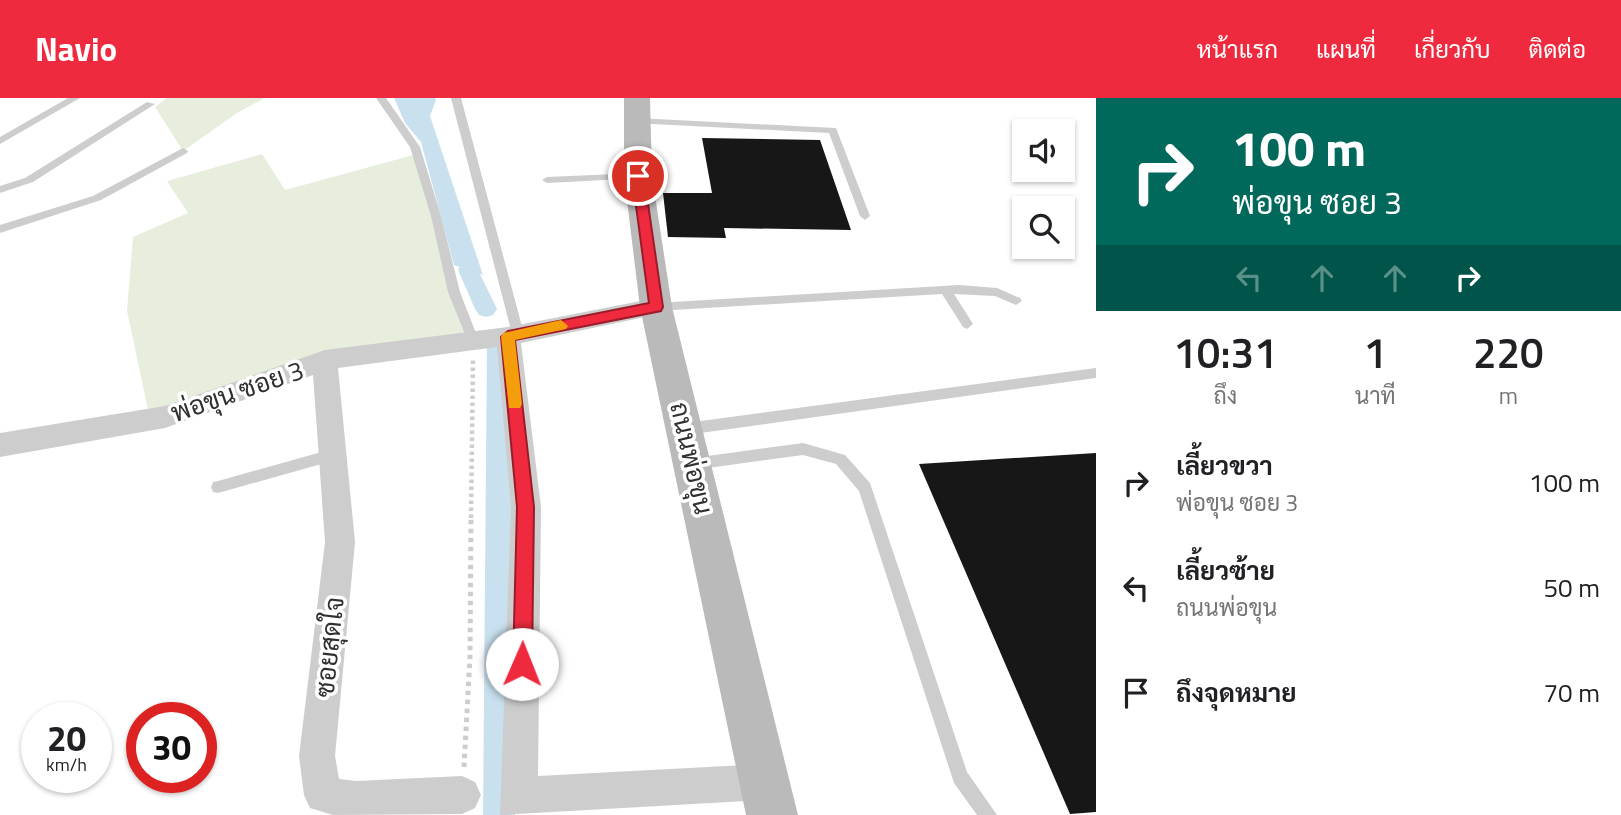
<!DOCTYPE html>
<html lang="th">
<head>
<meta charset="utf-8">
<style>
  :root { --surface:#fff; --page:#f2f2f2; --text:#202124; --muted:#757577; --accent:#ef2a3f }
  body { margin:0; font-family:"Titillium Web",Sarabun,sans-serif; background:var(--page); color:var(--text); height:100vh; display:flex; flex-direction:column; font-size:26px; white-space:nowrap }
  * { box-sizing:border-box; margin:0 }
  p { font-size:23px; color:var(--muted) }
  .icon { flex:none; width:38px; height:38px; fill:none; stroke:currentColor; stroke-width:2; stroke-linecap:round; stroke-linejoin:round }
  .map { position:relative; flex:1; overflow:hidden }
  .sheet { display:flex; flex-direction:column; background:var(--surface); width:525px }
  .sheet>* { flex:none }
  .hud { background:#00695c; color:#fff; overflow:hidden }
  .fabs { position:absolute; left:1012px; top:21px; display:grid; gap:14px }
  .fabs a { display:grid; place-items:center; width:63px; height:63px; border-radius:0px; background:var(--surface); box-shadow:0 2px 5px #0004; font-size:35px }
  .speed { position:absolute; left:21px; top:604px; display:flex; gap:14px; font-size:35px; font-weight:700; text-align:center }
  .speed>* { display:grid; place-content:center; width:91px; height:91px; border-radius:50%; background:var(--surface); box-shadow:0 2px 5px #0004; line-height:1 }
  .speed small { font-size:18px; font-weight:400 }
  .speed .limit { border:10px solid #d22; background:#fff; color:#111 }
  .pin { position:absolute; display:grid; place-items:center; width:60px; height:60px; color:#fff; margin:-30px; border:4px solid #fff; border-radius:50%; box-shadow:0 2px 7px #0007 }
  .me { position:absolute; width:77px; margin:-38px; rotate:1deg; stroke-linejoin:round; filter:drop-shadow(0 0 5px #0008) }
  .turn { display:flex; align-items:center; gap:24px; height:147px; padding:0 21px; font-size:32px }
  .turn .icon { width:91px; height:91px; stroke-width:2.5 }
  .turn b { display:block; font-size:49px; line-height:60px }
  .lanes { display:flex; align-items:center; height:66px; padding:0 21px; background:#0003; justify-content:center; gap:35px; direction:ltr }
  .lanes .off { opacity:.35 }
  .eta { display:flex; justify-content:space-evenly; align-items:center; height:119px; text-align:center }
  .eta b { font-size:42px; font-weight:600; line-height:49px }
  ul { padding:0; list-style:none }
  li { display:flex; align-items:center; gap:21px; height:105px; padding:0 21px }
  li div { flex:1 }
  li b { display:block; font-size:26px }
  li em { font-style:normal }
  header { display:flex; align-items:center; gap:42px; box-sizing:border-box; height:98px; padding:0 35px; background:var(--accent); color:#fff }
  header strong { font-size:33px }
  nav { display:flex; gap:38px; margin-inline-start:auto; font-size:24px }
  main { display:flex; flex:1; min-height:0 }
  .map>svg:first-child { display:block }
  .green { fill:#e7eede }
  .water { fill:#c9e1ef }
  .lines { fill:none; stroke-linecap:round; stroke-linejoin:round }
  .canal { fill:#c9e1ef; fill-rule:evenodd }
  .building { fill:#171717 }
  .path-far1 { stroke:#cdcdcd; stroke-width:4.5; stroke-dasharray:3.5 3.5; stroke-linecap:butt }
  .path { stroke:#cdcdcd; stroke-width:5; stroke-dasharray:4.5 4.5; stroke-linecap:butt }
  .lane { fill:#cdcdcd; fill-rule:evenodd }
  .street { fill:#cdcdcd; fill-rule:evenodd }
  .secondary { fill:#bababa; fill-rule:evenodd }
  .route { fill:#ef2a3f; stroke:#9b1b29; stroke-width:2 }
  .slow { fill:#f59e0b }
  .labels { text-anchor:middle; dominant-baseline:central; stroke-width:7; stroke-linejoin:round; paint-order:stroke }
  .street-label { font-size:26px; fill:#303030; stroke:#fff }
</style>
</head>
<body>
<header>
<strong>Navio</strong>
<nav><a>หน้าแรก</a><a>แผนที่</a><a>เกี่ยวกับ</a><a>ติดต่อ</a></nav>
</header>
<main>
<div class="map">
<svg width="1096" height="717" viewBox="0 0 1096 717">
  <rect width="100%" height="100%" fill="#fff"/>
  <path class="green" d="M167,0h98l-28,15 -54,38 -28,-44z
    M262,56l23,36 132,-36 54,186 -147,17 -174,62 -23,-108 6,-74 55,-24 -21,-32z"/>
  <path class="water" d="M394,0h41l1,2 -6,16 53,159 -29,-10 -33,-123 -16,-19z"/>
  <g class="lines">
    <path class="canal" d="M468,165l7,2 3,5 19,39 -4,6 -7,2 -7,-2 -4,-6 -17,-39 3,-5z
      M498,238l8,2 3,6 6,471h-32l4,-471 3,-6z"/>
  </g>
  <path class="building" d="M702,40l118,2 31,90 -127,-2 2,10 -58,-1 -5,-44h49z
    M1096,355v359l-26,2 -151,-350z"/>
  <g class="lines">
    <path class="path-far1" d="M471,420l2,-159"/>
    <path class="path" d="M464,669l6,-110 1,-141"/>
    <path class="lane" d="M68,0h12l-80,46v-7z
      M376,0h10l34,49 21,69 19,76 19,49 -2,3h-8l-21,-52 -17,-76 -21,-69z
      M451,0h10l63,236 -6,5 -6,-5z
      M147,4l8,2 -122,78 -33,11v-7l25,-8z
      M636,20l200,10 34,88 -5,4 -5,-4 -31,-83 -196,-10v-4z
      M183,50l5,3 -1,2 -86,47 -101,33v-8l93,-29z
      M638,75l5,3 -1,2 -95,5 -5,-3 5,-3z
      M959,187l38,3 23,10 2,3 -6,4 -21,-9 -41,-2 19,30 -6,5 -4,-2 -21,-33 -286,17 -6,-4 6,-4z
      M1096,270v10l-410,57 -5,-2 -2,-4 2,-4 5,-2z
      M803,345l42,12 25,28 97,289 30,43h-20l-23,-32 -95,-292 -23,-27 -33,-9 -110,15 -5,-2 -2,-4 2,-4 5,-2z
      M332,351l5,2 2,4 -2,4 -5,2 -114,32 -5,-1 -2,-5 2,-5 5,-1z"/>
    <path class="street" d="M656,200l8,3 4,6 -4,6 -143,30 20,164 -3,269 226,-12 13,5 5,13 -5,13 -13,5 -264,15 11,-308 -14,-160 -159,21 17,174 -20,214 4,23 17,2 106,-5 13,6 6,13 -6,13 -13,6 -129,1 -23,-7 -6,-13 -5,-39 26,-214 -12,-167 -148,53 -165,29v-24l165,-27 160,-56 183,-23z"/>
    <path class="secondary" d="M624,0h26l2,78 20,131 126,508h-52l-106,-508 -16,-131z"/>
  </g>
  <path class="route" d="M638,74l6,4 19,131 -2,4 -146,29 19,167 -2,157 -3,7 -7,3 -6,-3 -3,-7 4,-157 -16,-170 7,-6 141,-28 -17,-127z"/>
  <path class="slow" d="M561,222l7,6 -2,3 -51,11 7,64 -2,4h-11l-8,-71 2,-4z"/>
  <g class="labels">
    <g class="street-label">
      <text transform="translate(237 293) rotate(-19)">พ่อขุน ซอย 3</text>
      <text transform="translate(692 360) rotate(77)">ถนนพ่อขุน</text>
      <text transform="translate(329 549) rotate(-84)">ซอยสุดใจ</text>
    </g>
  </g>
</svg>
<div class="fabs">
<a><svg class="icon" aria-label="sound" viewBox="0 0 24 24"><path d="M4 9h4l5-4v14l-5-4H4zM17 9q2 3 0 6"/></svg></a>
<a><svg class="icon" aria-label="search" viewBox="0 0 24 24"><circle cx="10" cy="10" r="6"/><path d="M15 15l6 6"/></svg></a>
</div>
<div class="speed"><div>20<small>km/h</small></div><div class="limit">30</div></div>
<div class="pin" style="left:638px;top:78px;background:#d93025"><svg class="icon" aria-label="arrive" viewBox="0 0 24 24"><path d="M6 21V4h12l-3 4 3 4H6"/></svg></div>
<svg class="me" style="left:522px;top:566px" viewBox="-20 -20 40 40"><circle r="19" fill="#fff"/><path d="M0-13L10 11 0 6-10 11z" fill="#ef2a3f"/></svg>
</div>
<section class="sheet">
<div class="hud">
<div class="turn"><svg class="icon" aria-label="right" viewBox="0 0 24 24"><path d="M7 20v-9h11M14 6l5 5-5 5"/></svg><div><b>100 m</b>พ่อขุน ซอย 3</div></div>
<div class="lanes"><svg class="icon off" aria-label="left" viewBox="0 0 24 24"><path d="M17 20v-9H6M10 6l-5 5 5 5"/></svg><svg class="icon off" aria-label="ahead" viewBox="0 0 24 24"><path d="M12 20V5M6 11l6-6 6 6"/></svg><svg class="icon off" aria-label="ahead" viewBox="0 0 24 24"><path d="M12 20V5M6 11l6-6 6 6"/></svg><svg class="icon" aria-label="right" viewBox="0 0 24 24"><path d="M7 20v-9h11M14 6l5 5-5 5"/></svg></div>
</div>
<div class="eta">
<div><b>10:31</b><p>ถึง</p></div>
<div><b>1</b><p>นาที</p></div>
<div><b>220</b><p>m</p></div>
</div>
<ul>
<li><svg class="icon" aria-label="right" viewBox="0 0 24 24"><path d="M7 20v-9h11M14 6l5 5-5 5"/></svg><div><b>เลี้ยวขวา</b><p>พ่อขุน ซอย 3</p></div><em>100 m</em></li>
<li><svg class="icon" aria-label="left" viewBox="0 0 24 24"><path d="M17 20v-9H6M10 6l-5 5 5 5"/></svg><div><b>เลี้ยวซ้าย</b><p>ถนนพ่อขุน</p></div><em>50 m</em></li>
<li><svg class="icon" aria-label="arrive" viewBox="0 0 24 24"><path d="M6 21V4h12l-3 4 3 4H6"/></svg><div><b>ถึงจุดหมาย</b></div><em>70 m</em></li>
</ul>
</section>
</main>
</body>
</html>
